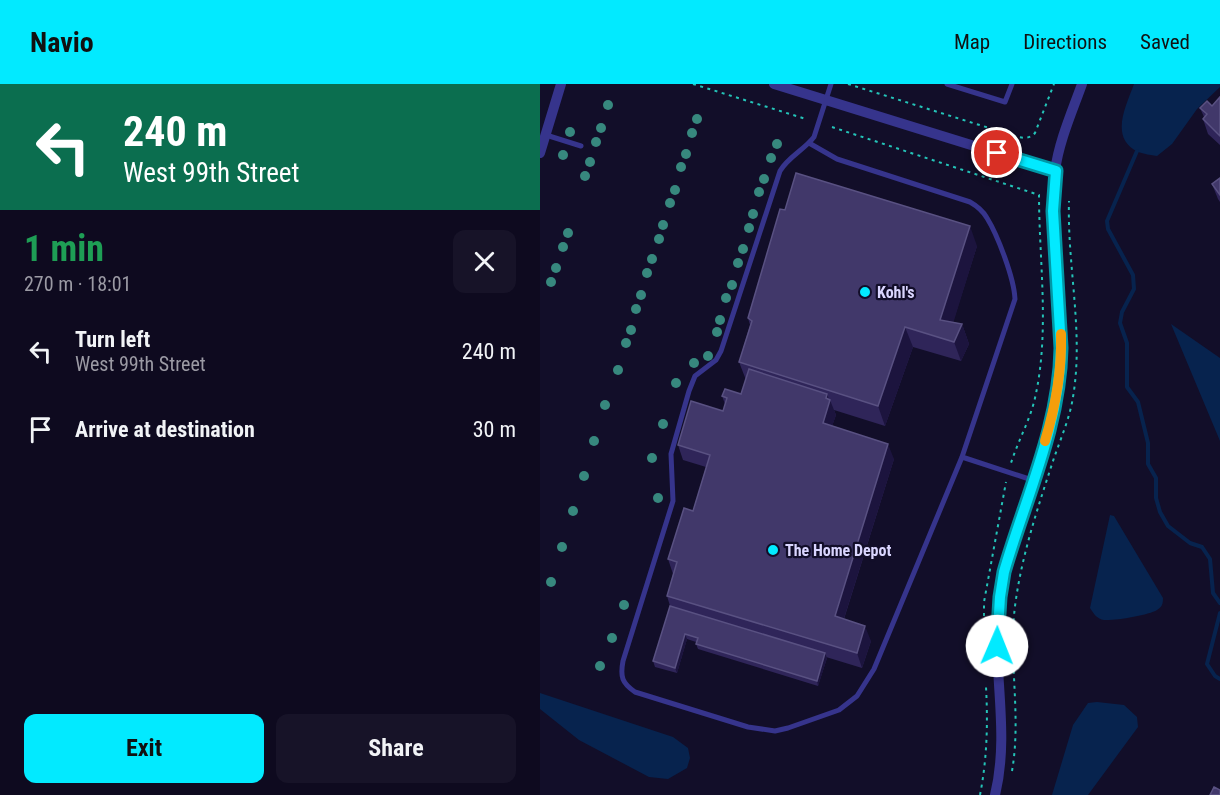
<!DOCTYPE html>
<html lang="en">
<head>
<meta charset="utf-8">
<style>
  :root { --surface:#0e0a1f; --page:#171328; --text:#f1f3f6; --muted:#9b9aa4; --accent:#02eaff }
  body { margin:0; font-family:"Roboto Condensed",sans-serif; background:var(--page); color:var(--text); height:100vh; display:flex; flex-direction:column; font-size:22px; white-space:nowrap }
  * { box-sizing:border-box; margin:0 }
  p { font-size:20px; color:var(--muted) }
  .icon { flex:none; width:33px; height:33px; fill:none; stroke:currentColor; stroke-width:2; stroke-linecap:round; stroke-linejoin:round }
  .map { position:relative; flex:1; overflow:hidden }
  .side { display:flex; flex-direction:column; background:var(--surface); width:540px }
  .side>* { flex:none }
  .hud { background:#0b6e4f; color:#fff; overflow:hidden }
  .pin { position:absolute; display:grid; place-items:center; width:51px; height:51px; color:#fff; margin:-26px; border:3px solid #fff; border-radius:50%; box-shadow:0 2px 6px #0007 }
  .me { position:absolute; width:66px; margin:-33px; rotate:1deg; stroke-linejoin:round; filter:drop-shadow(0 0 4px #0008) }
  .turn { display:flex; align-items:center; gap:21px; height:126px; padding:0 24px; font-size:27px }
  .turn .icon { width:78px; height:78px; stroke-width:2.5 }
  .turn b { display:block; font-size:42px; line-height:51px }
  .round { display:grid; place-items:center; flex:none; width:63px; height:63px; border-radius:12px; background:var(--page) }
  .summary { display:flex; align-items:center; justify-content:space-between; height:102px; padding:0 24px }
  h1 { font-size:36px; font-weight:700; line-height:45px; color:#1e9e55 }
  .cta { display:flex; gap:12px; margin-top:auto; padding:12px 24px }
  .cta a { flex:1; height:69px; border-radius:12px; background:var(--accent); color:#111; font-size:24px; font-weight:700; line-height:69px; text-align:center }
  .cta a+a { background:var(--page); color:var(--text) }
  ul { padding:0; list-style:none }
  li { display:flex; align-items:center; gap:18px; height:78px; padding:0 24px }
  li div { flex:1 }
  li b { display:block; font-size:22px }
  li em { font-style:normal }
  header { display:flex; align-items:center; gap:36px; box-sizing:border-box; height:84px; padding:0 30px; background:var(--accent); color:#111 }
  header strong { font-size:28px }
  nav { display:flex; gap:33px; margin-inline-start:auto; font-size:21px }
  main { display:flex; flex:1; min-height:0 }
  .map>svg:first-child { display:block }
  .water { fill:#07234e }
  .lines { fill:none; stroke-linecap:round; stroke-linejoin:round }
  .stream { stroke:#07234e; stroke-width:4 }
  .path { stroke:#24c4b8; stroke-width:2; stroke-dasharray:3 4.5; stroke-linecap:butt }
  .service { stroke:#36348c; stroke-width:5 }
  .minor { stroke:#36348c; stroke-width:10 }
  .tree { fill:#37887e }
  .wall { fill:#2f2559 }
  .shaded-wall { fill:#1c143e }
  .building { fill:#41386a; stroke:#595182; stroke-width:1.5 }
  .route-casing { stroke:#0198a6; stroke-width:15 }
  .route { stroke:#02eaff; stroke-width:10 }
  .slow { stroke:#f59e0b; stroke-width:10 }
  .poi-dot { fill:#02eaff; stroke:#120e29; stroke-width:2 }
  .labels { text-anchor:middle; dominant-baseline:central; stroke-width:4.5; stroke-linejoin:round; paint-order:stroke }
  .poi-label { font-size:16px; font-weight:bold; fill:#dad6ff; stroke:#120e29; text-anchor:start }
</style>
</head>
<body>
<header>
<strong>Navio</strong>
<nav><a>Map</a><a>Directions</a><a>Saved</a></nav>
</header>
<main>
<section class="side">
<div class="hud">
<div class="turn"><svg class="icon" aria-label="left" viewBox="0 0 24 24"><path d="M17 20v-9H6M10 6l-5 5 5 5"/></svg><div><b>240 m</b>West 99th Street</div></div>
</div>
<div class="summary"><div><h1>1 min</h1><p>270 m · 18:01</p></div><a class="round"><svg class="icon" aria-label="close" viewBox="0 0 24 24"><path d="M6 6l12 12M18 6L6 18"/></svg></a></div>
<ul>
<li><svg class="icon" aria-label="left" viewBox="0 0 24 24"><path d="M17 20v-9H6M10 6l-5 5 5 5"/></svg><div><b>Turn left</b><p>West 99th Street</p></div><em>240 m</em></li>
<li><svg class="icon" aria-label="arrive" viewBox="0 0 24 24"><path d="M6 21V4h12l-3 4 3 4H6"/></svg><div><b>Arrive at destination</b></div><em>30 m</em></li>
</ul>
<div class="cta"><a>Exit</a><a>Share</a></div>
</section>
<div class="map">
<svg width="680" height="711" viewBox="0 0 680 711">
  <rect width="100%" height="100%" fill="#120e29"/>
  <path class="water" d="M594,0h86v3l-23,22 -25,35 -15,12c-6,-1 -13,-2 -19,-4 -29,-14 -12,-46 -4,-68z
    M631,240l49,34v83z
    M570,431l4,1 49,82c0,6 -1,9 -6,12 -8,5 -43,11 -53,10 -7,-1 -10,-6 -14,-12z
    M0,609l133,44 15,11 2,10 -3,10 -19,11 -19,-2 -70,-37 -39,-31z
    M557,618l27,3 13,12 1,10 -50,68h-36l21,-70 15,-22z"/>
  <g class="lines">
    <path class="stream" d="M597,67l-30,70 1,8 25,46 1,14 -12,23 -2,11 7,20v44l11,15 10,41v21l8,14v20l4,14 8,14 22,17 12,4 8,12 3,34 7,10
      M680,529l-13,51 8,12 5,3"/>
    <path class="path" d="M153,0l113,35
      M308,0l170,53c6,1 12,2 17,-4l19,-49
      M292,43l207,68c0,66 11,137 -4,203 -5,22 -17,43 -24,65
      M444,562v-44l22,-120
      M472,687c10,-57 -5,-115 4,-172 7,-48 23,-95 38,-141 7,-20 16,-41 19,-61 11,-65 -6,-131 -4,-196
      M440,711c7,-36 8,-71 6,-108"/>
    <path class="service" d="M407,0l58,18 7,-18
      M6,51l35,11
      M269,59l28,16 133,43c7,4 13,9 17,16 11,18 27,60 28,81l-53,158 -88,212 -17,27 -18,14 -51,18 -13,3 -27,-4 -113,-35c-13,-9 -15,-15 -12,-31l50,-160 -2,-47 18,-63 6,-15 21,-16 5,-9 59,-180c8,-14 24,-21 34,-34l17,-53
      M422,373l70,23"/>
    <path class="minor" d="M234,0l281,87
      M0,69l21,-69
      M455,711c14,-57 0,-115 2,-172 2,-42 15,-80 28,-120 10,-30 19,-61 29,-91 10,-50 7,-95 3,-145 -2,-32 -6,-64 -2,-96 4,-30 17,-59 27,-87"/>
  </g>
  <g class="tree">
    <circle cx="68" cy="21" r="5"/>
    <circle cx="157" cy="35" r="5"/>
    <circle cx="61" cy="44" r="5"/>
    <circle cx="30" cy="48" r="5"/>
    <circle cx="152" cy="49" r="5"/>
    <circle cx="56" cy="58" r="5"/>
    <circle cx="237" cy="60" r="5"/>
    <circle cx="146" cy="70" r="5"/>
    <circle cx="23" cy="71" r="5"/>
    <circle cx="231" cy="74" r="5"/>
    <circle cx="50" cy="78" r="5"/>
    <circle cx="141" cy="83" r="5"/>
    <circle cx="45" cy="92" r="5"/>
    <circle cx="224" cy="95" r="5"/>
    <circle cx="135" cy="106" r="5"/>
    <circle cx="219" cy="108" r="5"/>
    <circle cx="130" cy="119" r="5"/>
    <circle cx="213" cy="130" r="5"/>
    <circle cx="123" cy="141" r="5"/>
    <circle cx="209" cy="144" r="5"/>
    <circle cx="28" cy="149" r="5"/>
    <circle cx="119" cy="155" r="5"/>
    <circle cx="23" cy="163" r="5"/>
    <circle cx="203" cy="165" r="5"/>
    <circle cx="112" cy="175" r="5"/>
    <circle cx="198" cy="179" r="5"/>
    <circle cx="16" cy="184" r="5"/>
    <circle cx="107" cy="189" r="5"/>
    <circle cx="11" cy="198" r="5"/>
    <circle cx="192" cy="201" r="5"/>
    <circle cx="101" cy="211" r="5"/>
    <circle cx="186" cy="214" r="5"/>
    <circle cx="96" cy="225" r="5"/>
    <circle cx="180" cy="236" r="5"/>
    <circle cx="91" cy="246" r="5"/>
    <circle cx="177" cy="248" r="5"/>
    <circle cx="86" cy="259" r="5"/>
    <circle cx="168" cy="272" r="5"/>
    <circle cx="154" cy="279" r="5"/>
    <circle cx="78" cy="286" r="5"/>
    <circle cx="136" cy="299" r="5"/>
    <circle cx="65" cy="321" r="5"/>
    <circle cx="123" cy="340" r="5"/>
    <circle cx="54" cy="357" r="5"/>
    <circle cx="112" cy="374" r="5"/>
    <circle cx="44" cy="392" r="5"/>
    <circle cx="118" cy="414" r="5"/>
    <circle cx="33" cy="427" r="5"/>
    <circle cx="22" cy="463" r="5"/>
    <circle cx="11" cy="498" r="5"/>
    <circle cx="84" cy="521" r="5"/>
    <circle cx="72" cy="554" r="5"/>
    <circle cx="60" cy="582" r="5"/>
  </g>
  <path class="wall" d="M680,13v48l-12,-11 -5,-15 1,-2 -4,-9 12,-2z
    M680,94v24l-2,-3 -6,-15z
    M437,162l-24,76 9,2 7,20 -8,17 -48,-14 -28,79 -51,-16 2,5 -4,11 62,33 -50,160 27,22 -9,27 -36,-11 1,1 -9,28 -120,-37 -2,-5v-2l-9,-3 -10,34 -22,-6 -2,-6 17,-55 -3,-10 6,-22 -5,-15 25,-48 13,-44 -23,-7 -5,-15 45,-34 2,-7 -3,-8 19,-2 5,-14 -7,-18 11,-37 -2,-7z"/>
  <path class="shaded-wall" d="M430,142l7,20 -29,94 -8,-20z
    M422,240l7,20 -8,17 -7,-19z
    M365,243l8,20 -28,79 -7,-20z
    M287,310l3,8v-2l6,15 -8,23 -5,-15z
    M348,360l6,15 -54,172 -5,-15z
    M325,542l6,15 -9,27 -5,-15z
    M145,550l2,5 -10,34 -2,-5z
    M285,569l2,5 -9,28 -1,-5z"/>
  <path class="building" d="M680,13v39l-17,-17 4,-5 -7,-6 7,-7 5,5z
    M256,89l174,53 -30,94 22,4 -8,18 -49,-15 -27,79 -139,-44 13,-41 -4,-3 32,-109 5,1z
    M680,94v17l-8,-11z
    M209,285l78,25 -1,4 4,2 -7,23 65,21 -53,172 30,10 -8,27 -190,-57 10,-34 -9,-3 16,-51 9,3 17,-56 -32,-10 13,-44 32,10 4,-13 -5,-2 3,-7 16,5z
    M130,522l155,47 -8,28 -121,-37 2,-6 -13,-4 -10,34 -22,-7z
    M674,703l6,3v5h-10z"/>
  <g class="lines">
    <g class="route-casing">
      <path id="route" d="M457,69l59,18 -3,40 8,137c-1,78 -36,151 -57,224l-4,25 -3,49"/>
    </g>
    <use href="#route" class="route"/>
    <path class="slow" d="M505,357c11,-36 17,-69 16,-107"/>
  </g>
  <g class="poi-dot">
    <circle cx="325" cy="208" r="6"/>
    <circle cx="233" cy="466" r="6"/>
  </g>
  <g class="labels">
    <g class="poi-label">
      <text x="337" y="208">Kohl's</text>
      <text x="245" y="466">The Home Depot</text>
    </g>
  </g>
</svg>
<div class="pin" style="left:457px;top:69px;background:#d93025"><svg class="icon" aria-label="arrive" viewBox="0 0 24 24"><path d="M6 21V4h12l-3 4 3 4H6"/></svg></div>
<svg class="me" style="left:457px;top:562px" viewBox="-20 -20 40 40"><circle r="19" fill="#fff"/><path d="M0-13L10 11 0 6-10 11z" fill="#02eaff"/></svg>
</div>
</main>
</body>
</html>
